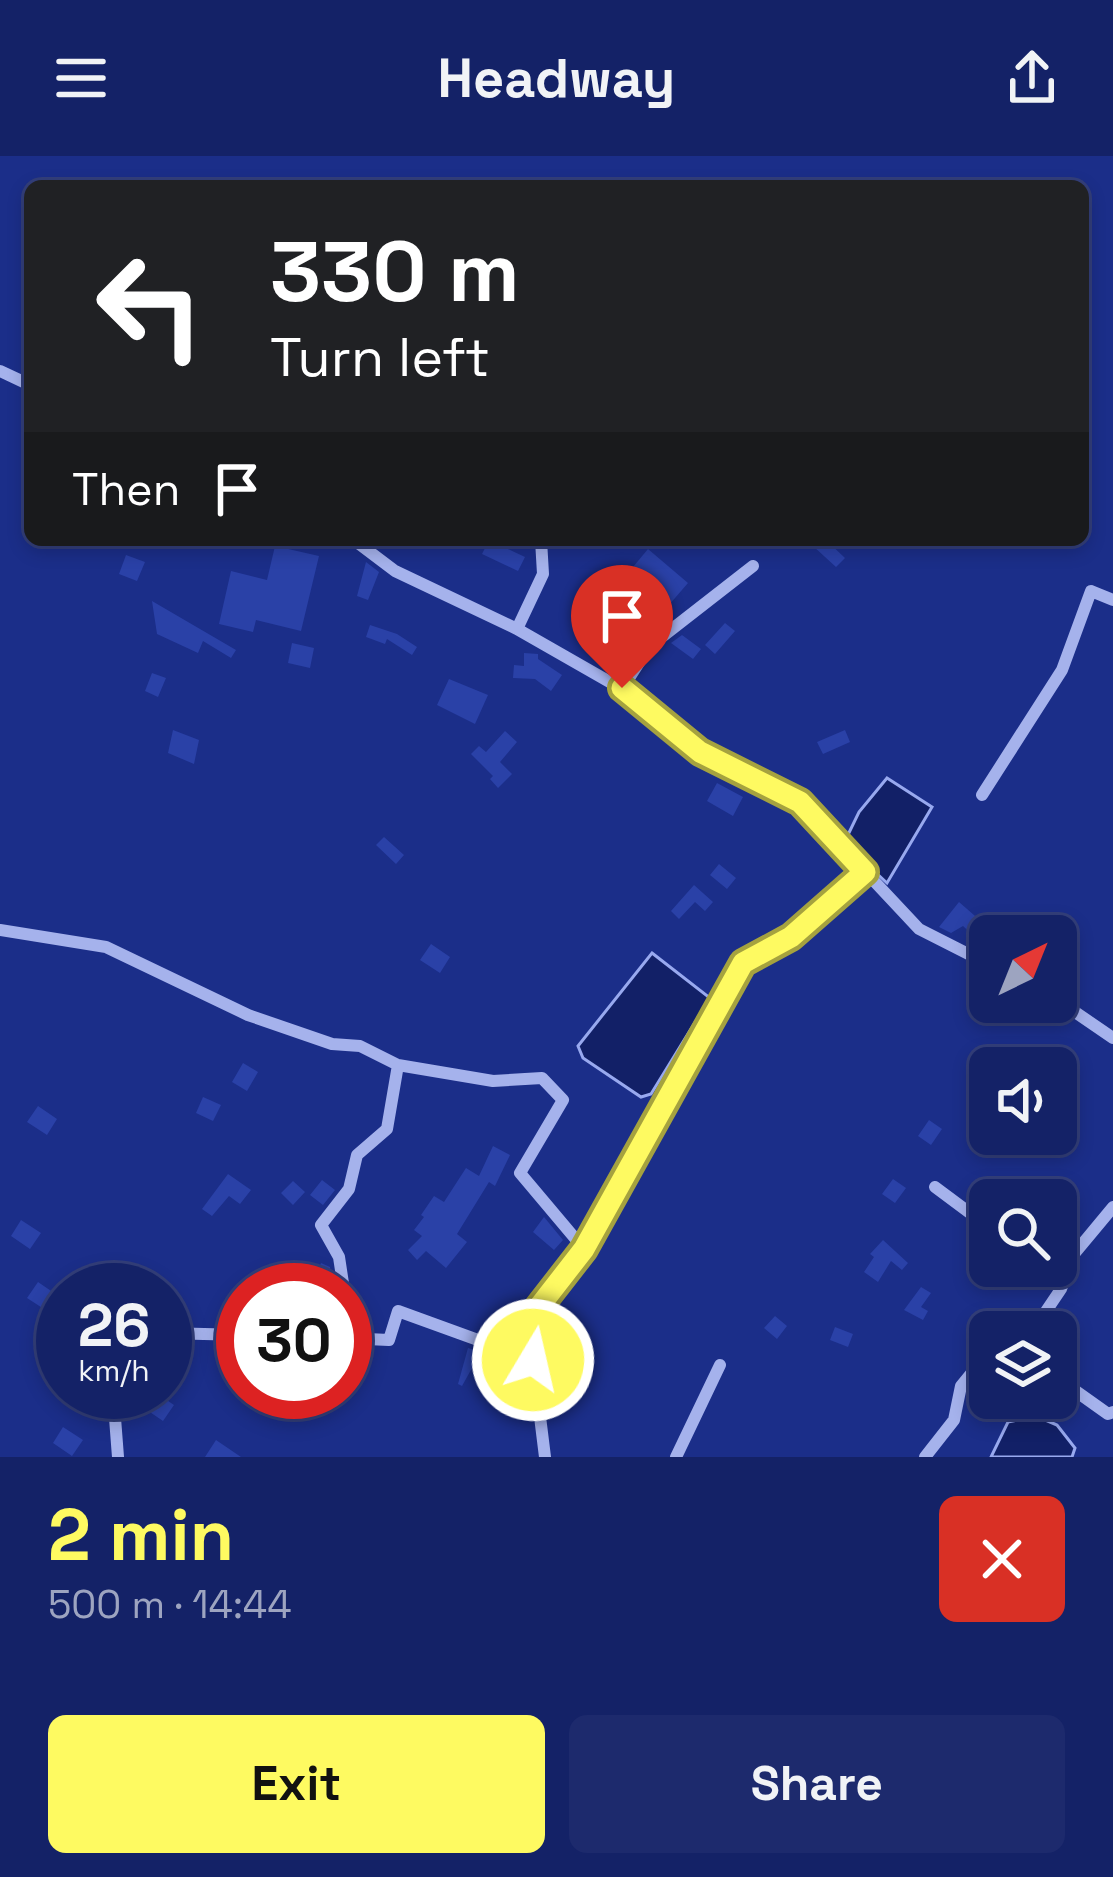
<!DOCTYPE html>
<html lang="en">
<head>
<meta charset="utf-8">
<style>
  :root { --surface:#142267; --page:#1d2a6d; --text:#f1f3f6; --muted:#9da4c0; --line:#333f7b; --accent:#fefa61 }
  body { margin:0; font-family:"Space Grotesk",sans-serif; background:var(--page); color:var(--text); height:100vh; display:flex; flex-direction:column; font-size:45px; white-space:nowrap }
  * { box-sizing:border-box; margin:0 }
  p { font-size:39px; color:var(--muted) }
  .icon { flex:none; width:66px; height:66px; fill:none; stroke:currentColor; stroke-width:2; stroke-linecap:round; stroke-linejoin:round }
  .map { position:relative; height:1301px; overflow:hidden }
  .side { display:flex; flex-direction:column; background:var(--surface); flex:1 }
  .side>* { flex:none }
  .banner { position:absolute; left:24px; top:24px; width:1065px; height:366px; border-radius:18px; box-shadow:0 6px 18px #0003,0 0 0 3px var(--line); background:#202124; color:#fff; overflow:hidden }
  .needle { width:78px; rotate:43deg }
  .fabs { position:absolute; left:969px; top:759px; display:grid; gap:24px }
  .fabs a { display:grid; place-items:center; width:108px; height:108px; border-radius:18px; background:var(--surface); box-shadow:0 6px 18px #0003,0 0 0 3px var(--line); font-size:60px }
  .speed { position:absolute; left:36px; top:1107px; display:flex; gap:24px; font-size:60px; font-weight:700; text-align:center }
  .speed>* { display:grid; place-content:center; width:156px; height:156px; border-radius:50%; background:var(--surface); box-shadow:0 6px 18px #0003,0 0 0 3px var(--line); line-height:1 }
  .speed small { font-size:30px; font-weight:400 }
  .speed .limit { border:18px solid #d22; background:#fff; color:#111 }
  .pin { position:absolute; display:grid; place-items:center; width:102px; height:102px; color:#fff; margin:-123px -51px; border-radius:50% 50% 50% 0; rotate:-45deg; box-shadow:0 0 12px #0007 }
  .pin .icon { rotate:45deg }
  .me { position:absolute; width:132px; margin:-66px; rotate:9deg; stroke-linejoin:round; filter:drop-shadow(0 0 9px #0008) }
  .turn { display:flex; align-items:center; gap:42px; height:252px; padding:0 48px; font-size:54px }
  .turn .icon { width:156px; height:156px; stroke-width:2.5 }
  .turn b { display:block; font-size:84px; line-height:102px }
  .then { display:flex; align-items:center; height:114px; padding:0 48px; background:#0003; gap:24px; font-size:45px }
  .round { display:grid; place-items:center; flex:none; width:126px; height:126px; border-radius:18px; background:var(--page) }
  .overview { display:flex; align-items:center; justify-content:space-between; height:204px; padding:0 48px }
  h1 { font-size:72px; font-weight:600; line-height:90px; color:var(--accent) }
  .button { display:flex; gap:24px; margin-top:auto; padding:24px 48px }
  .button a { flex:1; height:138px; border-radius:18px; background:var(--accent); color:#111; font-size:48px; font-weight:600; line-height:138px; text-align:center }
  .button a+a { background:var(--page); color:var(--text) }
  header { display:flex; justify-content:space-between; align-items:center; height:156px; padding:0 48px; background:var(--surface); font-size:54px; font-weight:600 }
  .map>svg:first-child { display:block }
  .water { fill:#122067; stroke:#98a9ef; stroke-width:3 }
  .building { fill:#2a41a7 }
  .lines { fill:none; stroke-linecap:round; stroke-linejoin:round }
  .street { stroke:#a5b2ec; stroke-width:12 }
  .route-casing { stroke:#a5a23f; stroke-width:30 }
  .route { stroke:#fefa61; stroke-width:21 }
</style>
</head>
<body>
<header><svg class="icon" aria-label="menu" viewBox="0 0 24 24"><path d="M4 6h16M4 12h16M4 18h16"/></svg>Headway<svg class="icon" aria-label="share" viewBox="0 0 24 24"><path d="M12 15V3M7 8l5-5 5 5M5 13v7h14v-7"/></svg></header>
<div class="map">
<svg width="1113" height="1301" viewBox="0 0 1113 1301">
  <rect width="100%" height="100%" fill="#1b2e89"/>
  <path class="water" d="M887,622l45,29 -45,76 -43,-40 15,-31z
    M652,797l58,45 -59,96 -10,3 -58,-39 -5,-12z
    M1036,1260l21,9 18,23 -3,9h-81l17,-35z"/>
  <path class="building" d="M489,384l36,17 -7,14 -36,-17z
    M820,384h6l19,18 -9,9 -23,-21z
    M275,390l44,10 -18,75 -45,-11 -3,12 -34,-8 12,-53 36,9z
    M648,393l40,34 -26,30 -39,-34z
    M126,399l19,7 -8,19 -18,-7z
    M366,406l13,10 -11,28 -11,-4z
    M152,445l84,49 -5,8 -28,-17 -5,12 -41,-19z
    M725,467l10,8 -20,23 -10,-9z
    M370,469l27,9 20,13 -5,8 -25,-16 -2,5 -19,-7z
    M682,479l19,14 -8,10 -22,-16z
    M292,487l22,5 -4,20 -22,-5z
    M524,497l14,1v5l24,16 -11,16 -16,-12 -22,-1 1,-13 10,1z
    M152,517l14,5 -8,19 -13,-6z
    M449,523l39,16 -13,29 -38,-19z
    M173,574l26,10 -5,24 -26,-11z
    M845,574l5,12 -27,12 -6,-12z
    M505,575l12,11 -17,20 12,12 -14,14 -8,-9 3,-3 -22,-22 8,-8 7,6z
    M717,627l26,14 -10,19 -26,-15z
    M384,681l20,18 -8,9 -20,-19z
    M719,708l17,14 -9,11 -17,-14z
    M694,729l19,17 -8,9 -10,-9 -16,17 -8,-8z
    M959,746l31,27v22l-15,-5 4,-5 -16,-15 -12,7 -12,-6z
    M431,788l19,13 -10,16 -20,-13z
    M243,907l15,9 -11,19 -15,-9z
    M203,941l18,8 -8,16 -17,-8z
    M38,950l19,13 -10,16 -20,-13z
    M929,964l13,9 -11,16 -13,-9z
    M493,990l17,9 -15,31 -6,-4 -32,52 10,8 -21,26 -20,-17 -9,9 -9,-10 14,-14 -8,-6 10,-13 -3,-2 13,-19 10,6 22,-34 13,8z
    M228,1018l23,16 -11,14 -11,-8 -17,20 -10,-7z
    M893,1023l13,9 -11,15 -13,-9z
    M322,1024l13,10 -12,15 -13,-10z
    M293,1025l12,11 -12,13 -12,-12z
    M544,1061l19,23 -9,10 -21,-18z
    M21,1064l20,13 -11,16 -19,-13z
    M883,1084l25,23 -6,7 -11,-9 -13,21 -14,-10 10,-15 -4,-3z
    M321,1107l9,4 1,8 -6,15 -14,-5z
    M38,1126l19,13 -10,16 -20,-13z
    M921,1131l10,6 -10,14 7,4 -5,9 -19,-10z
    M775,1160l12,10 -10,13 -13,-11z
    M835,1171l18,7 -5,13 -18,-7z
    M238,1189h5v34l-14,-5z
    M468,1192l13,4 -19,34 -4,-2z
    M155,1236l19,13 -11,16 -19,-13z
    M63,1271l20,13 -11,16 -19,-13z
    M216,1284l25,17h-36z"/>
  <g class="lines">
    <path class="street" d="M0,215l30,14
      M354,384l41,31 122,58 105,60 78,63 100,50 119,127 71,36
      M517,473l26,-55 -2,-34
      M622,533l27,-42 104,-81
      M982,639l80,-125 29,-79 22,9
      M0,774l106,17 142,68 84,29 28,2 38,19 95,16 49,-3 21,22 -43,73 64,76
      M1056,843l57,39
      M935,1031l55,41
      M1056,1084l18,14 39,-47
      M344,1134l-5,-33 -18,-32 28,-36 8,-34 30,-26 11,-64
      M345,1145l5,37
      M1032,1176l29,-43 13,-35
      M165,1177l78,2
      M345,1182l44,2 9,-29 135,49
      M1056,1221l52,37 5,-2
      M118,1301l-3,-39 11,-26
      M545,1301l-12,-97 2,-48 49,-63 159,-286 48,-26 74,-66
      M676,1301l44,-92
      M925,1301l29,-37 7,-34 18,-22 7,-20 4,2"/>
  </g>
  <g class="lines">
    <g class="route-casing">
      <path id="route" d="M533,1204l2,-48 49,-63 159,-286 48,-26 74,-65 -65,-70 -100,-50 -78,-64"/>
    </g>
    <use href="#route" class="route"/>
  </g>
</svg>
<div class="fabs">
<a><svg class="needle" viewBox="-14 -14 28 28"><path d="M0-13l5 13h-10z" fill="#e53935"/><path d="M0 13l5-13h-10z" fill="#9da4c0"/></svg></a>
<a><svg class="icon" aria-label="sound" viewBox="0 0 24 24"><path d="M4 9h4l5-4v14l-5-4H4zM17 9q2 3 0 6"/></svg></a>
<a><svg class="icon" aria-label="search" viewBox="0 0 24 24"><circle cx="10" cy="10" r="6"/><path d="M15 15l6 6"/></svg></a>
<a><svg class="icon" aria-label="layers" viewBox="0 0 24 24"><path d="M12 4l9 5-9 5-9-5zM3 14l9 5 9-5"/></svg></a>
</div>
<div class="speed"><div>26<small>km/h</small></div><div class="limit">30</div></div>
<div class="pin" style="left:622px;top:532px;background:#d93025"><svg class="icon" aria-label="arrive" viewBox="0 0 24 24"><path d="M6 21V4h12l-3 4 3 4H6"/></svg></div>
<svg class="me" style="left:533px;top:1204px" viewBox="-20 -20 40 40"><circle r="17" fill="#fefa61" stroke="#fff" stroke-width="3"/><path d="M0-11L8 9 0 5-8 9z" fill="#fff"/></svg>
<div class="banner">
<div class="turn"><svg class="icon" aria-label="left" viewBox="0 0 24 24"><path d="M17 20v-9H6M10 6l-5 5 5 5"/></svg><div><b>330 m</b>Turn left</div></div>
<div class="then">Then<svg class="icon" aria-label="arrive" viewBox="0 0 24 24"><path d="M6 21V4h12l-3 4 3 4H6"/></svg></div>
</div>
</div>
<section class="side">
<div class="overview"><div><h1>2 min</h1><p>500 m · 14:44</p></div><a class="round" style="background:#d93025;color:#fff"><svg class="icon" aria-label="close" viewBox="0 0 24 24"><path d="M6 6l12 12M18 6L6 18"/></svg></a></div>
<div class="button"><a>Exit</a><a>Share</a></div>
</section>
</body>
</html>
